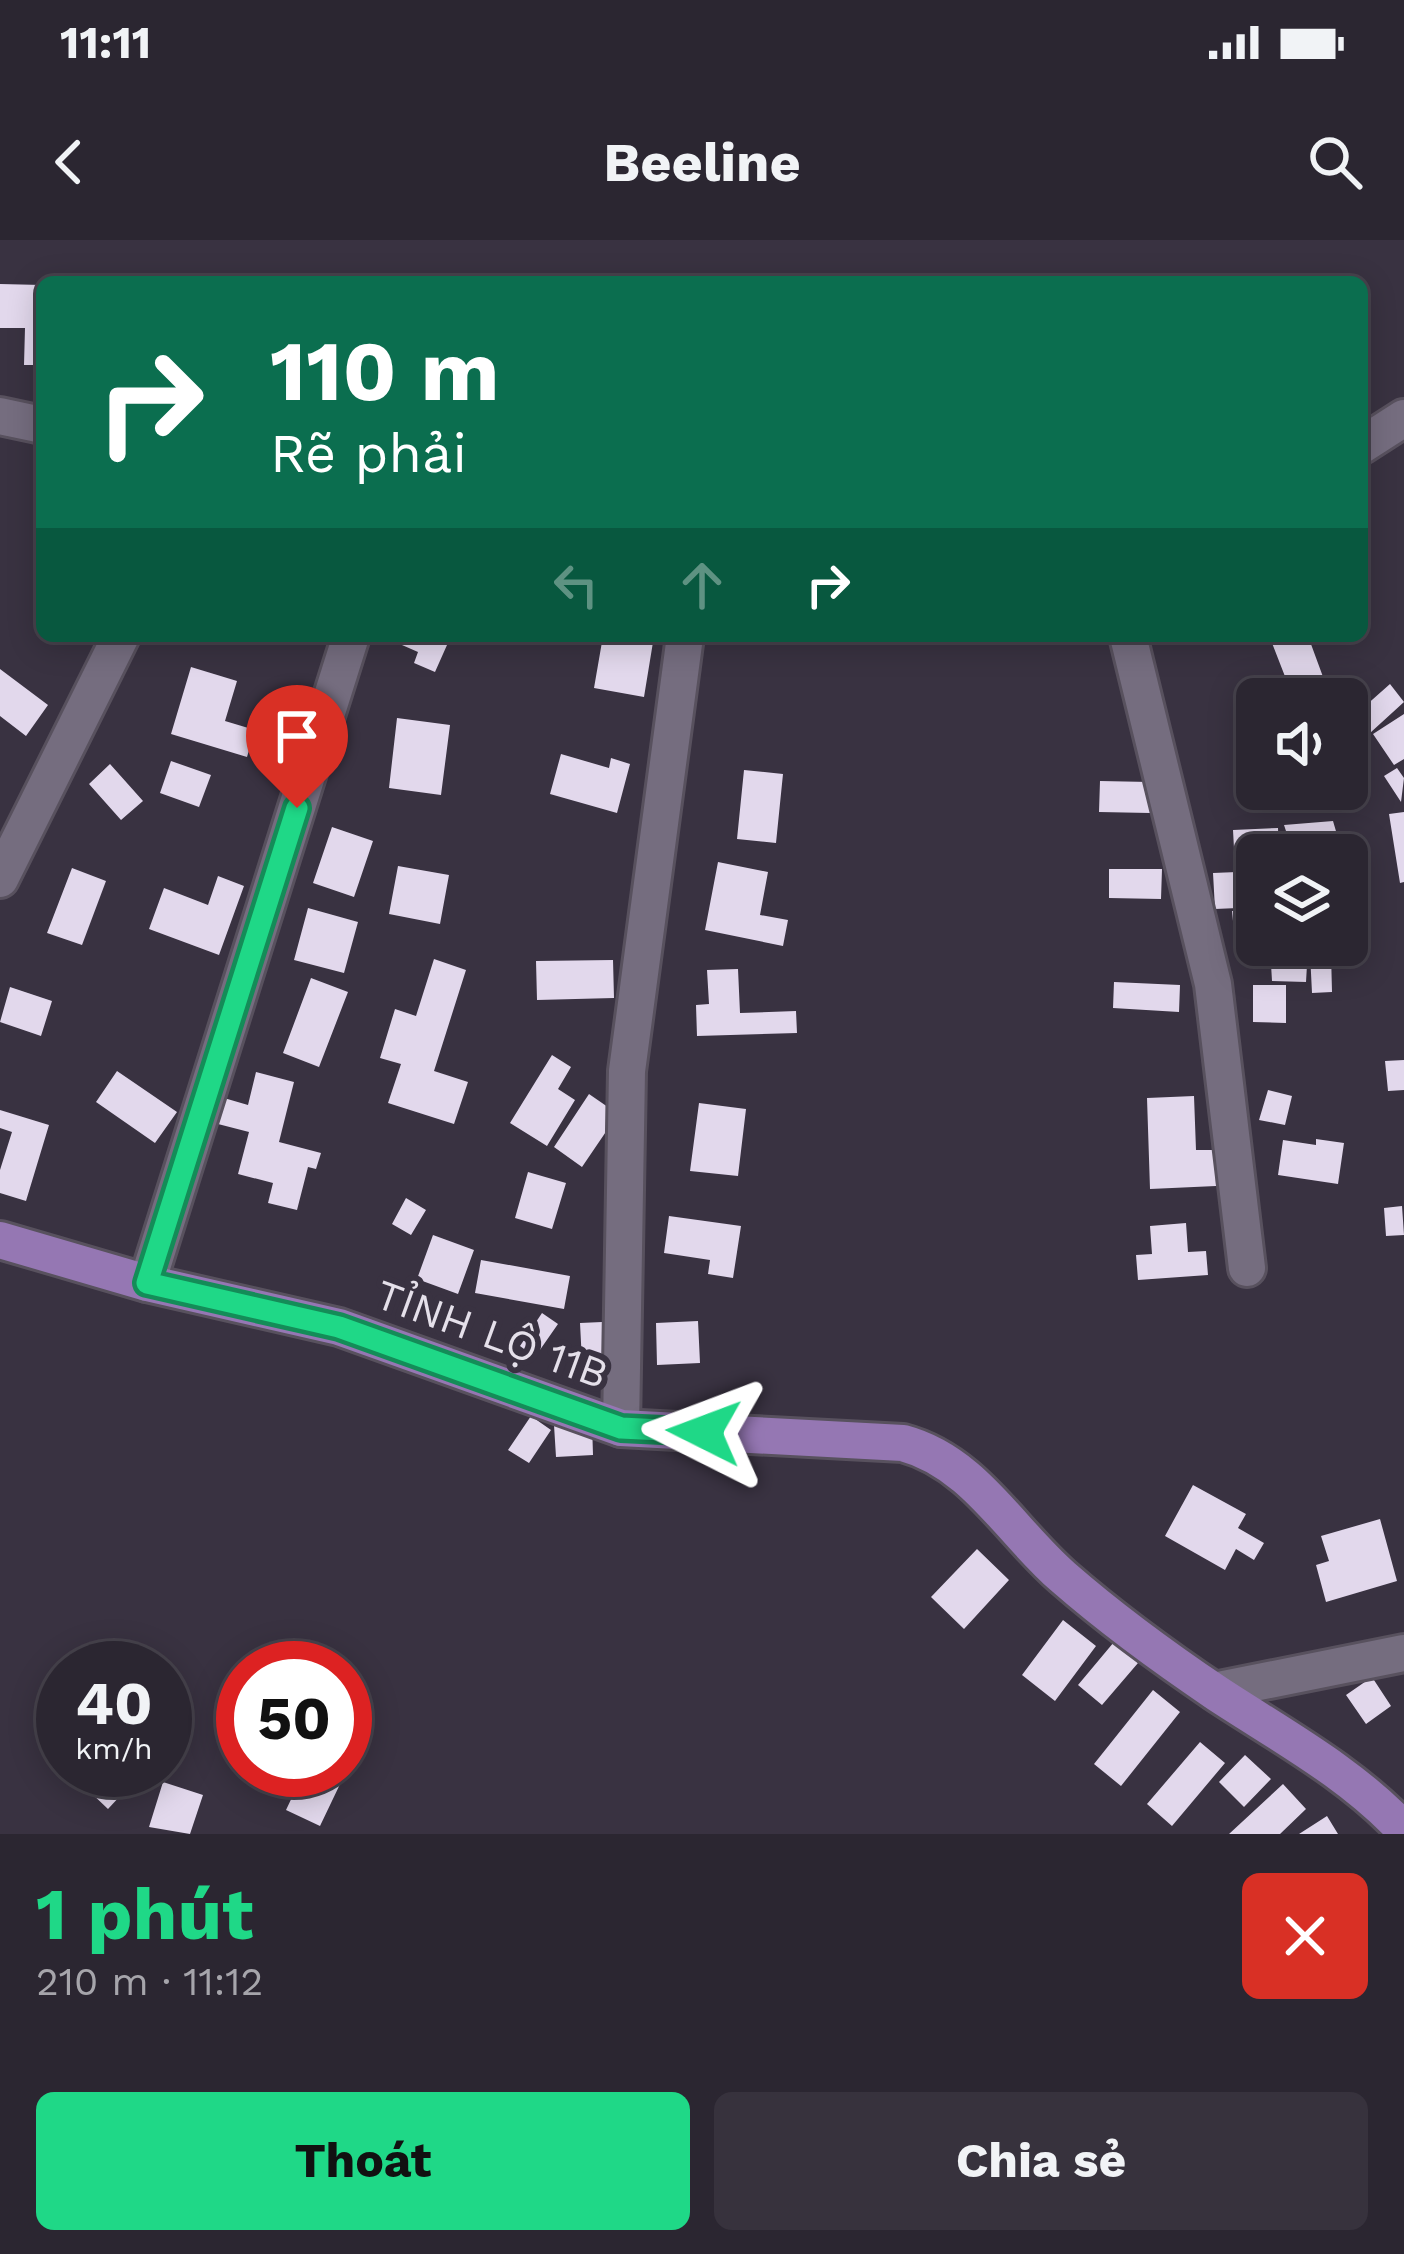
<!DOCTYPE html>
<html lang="vi">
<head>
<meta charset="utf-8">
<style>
  :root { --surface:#2b2631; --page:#37323d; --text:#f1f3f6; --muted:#a6a5ab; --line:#47434d; --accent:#1fd887 }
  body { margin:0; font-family:"Work Sans",sans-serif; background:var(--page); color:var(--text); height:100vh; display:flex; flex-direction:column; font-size:45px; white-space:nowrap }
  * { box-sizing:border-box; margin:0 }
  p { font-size:39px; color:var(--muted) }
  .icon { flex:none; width:66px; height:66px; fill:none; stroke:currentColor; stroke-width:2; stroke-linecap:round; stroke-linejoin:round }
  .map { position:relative; height:1594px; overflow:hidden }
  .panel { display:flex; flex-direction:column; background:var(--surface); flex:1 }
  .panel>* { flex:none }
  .guide { position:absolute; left:36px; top:36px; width:1332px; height:366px; border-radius:18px; box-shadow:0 6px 30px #0003,0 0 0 3px var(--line); background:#0b6e4f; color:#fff; overflow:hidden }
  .fabs { position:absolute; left:1236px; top:438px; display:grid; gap:24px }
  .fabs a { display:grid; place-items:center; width:132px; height:132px; border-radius:18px; background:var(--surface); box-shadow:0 6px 30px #0003,0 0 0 3px var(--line); font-size:60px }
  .speed { position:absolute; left:36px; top:1401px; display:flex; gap:24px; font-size:60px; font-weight:700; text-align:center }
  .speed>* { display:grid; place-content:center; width:156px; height:156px; border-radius:50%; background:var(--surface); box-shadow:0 6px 30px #0003,0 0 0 3px var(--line); line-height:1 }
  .speed small { font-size:30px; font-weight:400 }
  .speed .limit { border:18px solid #d22; background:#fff; color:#111 }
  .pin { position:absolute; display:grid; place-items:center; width:102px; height:102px; color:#fff; margin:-123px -51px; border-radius:50% 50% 50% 0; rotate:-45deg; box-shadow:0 0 12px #0007 }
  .pin .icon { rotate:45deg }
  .me { position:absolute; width:132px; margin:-66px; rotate:273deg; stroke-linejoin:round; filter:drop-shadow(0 0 9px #0008) }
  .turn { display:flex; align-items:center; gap:42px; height:252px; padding:0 36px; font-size:54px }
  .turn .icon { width:156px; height:156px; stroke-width:2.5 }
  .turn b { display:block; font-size:84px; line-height:102px }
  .lanes { display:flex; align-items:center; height:114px; padding:0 36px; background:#0003; justify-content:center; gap:60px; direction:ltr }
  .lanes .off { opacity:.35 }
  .round { display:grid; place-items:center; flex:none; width:126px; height:126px; border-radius:18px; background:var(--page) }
  .headline { display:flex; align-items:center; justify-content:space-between; height:204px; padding:0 36px }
  h1 { font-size:72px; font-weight:700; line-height:90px; color:var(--accent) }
  .action { display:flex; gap:24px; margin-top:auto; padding:24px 36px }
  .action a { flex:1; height:138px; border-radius:18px; background:var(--accent); color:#111; font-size:48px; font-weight:700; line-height:138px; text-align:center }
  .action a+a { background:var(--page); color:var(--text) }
  .status { display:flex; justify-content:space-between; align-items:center; height:84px; padding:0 60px; background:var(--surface); direction:ltr }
  .status svg { height:33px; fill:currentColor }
  header { display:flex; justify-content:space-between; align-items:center; height:156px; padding:0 36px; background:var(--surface); font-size:54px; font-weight:700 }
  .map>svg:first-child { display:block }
  .building { fill:#e2d8ec }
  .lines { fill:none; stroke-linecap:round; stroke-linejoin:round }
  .minor-casing { stroke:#58515e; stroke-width:42 }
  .major-casing { stroke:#58515e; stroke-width:42 }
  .minor { stroke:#756d7f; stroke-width:36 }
  .major { stroke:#9577b3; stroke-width:36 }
  .route-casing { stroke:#148c58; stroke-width:30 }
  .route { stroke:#1fd887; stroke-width:21 }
  .labels { text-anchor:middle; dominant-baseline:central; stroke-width:12; stroke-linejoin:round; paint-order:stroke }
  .street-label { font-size:42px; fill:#e5e0ea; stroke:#393241 }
</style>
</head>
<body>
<div class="status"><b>11:11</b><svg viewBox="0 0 49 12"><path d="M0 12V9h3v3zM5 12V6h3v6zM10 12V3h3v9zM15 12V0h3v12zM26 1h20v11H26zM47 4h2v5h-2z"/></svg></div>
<header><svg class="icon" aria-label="back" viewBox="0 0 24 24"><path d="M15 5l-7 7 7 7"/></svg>Beeline<svg class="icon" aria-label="search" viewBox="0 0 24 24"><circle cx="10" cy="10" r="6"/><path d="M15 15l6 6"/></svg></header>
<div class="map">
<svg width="1404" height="1594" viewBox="0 0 1404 1594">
  <rect width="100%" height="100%" fill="#393241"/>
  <path class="building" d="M0,44l42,1v80h-18l1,-37h-25z
    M406,396h45l-16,36 -21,-9 4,-11 -16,-7z
    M603,396h51l-10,61 -50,-9z
    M1291,396h17l18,49 -33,12 -21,-54z
    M191,427l46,14 -12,40 30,9 -8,27 -76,-23z
    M0,429l48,36 -22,31 -26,-20z
    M1390,444l14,18 -34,31 -15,-18z
    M1404,474v45l-10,6 -21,-31z
    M397,478l53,7 -9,70 -52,-7z
    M561,514l48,14 2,-10 19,6 -13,49 -67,-19z
    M171,521l40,14 -12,32 -39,-14z
    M110,524l33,37 -22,19 -32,-36z
    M1397,528l7,10 -3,24 -17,-26z
    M744,530l39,4 -7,69 -39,-4z
    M1100,541l50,1v31l-51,-1z
    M1250,547l32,2 1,16 -32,1z
    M1322,550v18l-36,2 -1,-19z
    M1404,572v70l-4,1 -11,-69z
    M1333,581l10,34h-49l-10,-30z
    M332,587l41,14 -19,56 -41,-14z
    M1278,588l1,27h-22v13l-22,-1 -2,-37z
    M718,622l50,10 -8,43 28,5 -5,26 -78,-16z
    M398,626l51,9 -9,49 -51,-10z
    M72,628l34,13 -24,64 -35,-12z
    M1109,629h53l-1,30 -52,-1z
    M1237,632l1,36 -23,1 -2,-36z
    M218,636l26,10 -25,69 -70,-26 15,-41 44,17z
    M1257,636v19l-15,1 -1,-19z
    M308,668l50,14 -14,51 -50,-13z
    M1257,669v36l11,3 -32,3 -4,-40z
    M1358,673l3,30 -14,2v-31z
    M1310,713h21l1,39 -20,1z
    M434,719l32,11 -32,101 34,11 -14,42 -66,-21 13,-39 -21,-6 15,-49 21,7z
    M613,720l1,38 -77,2 -1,-39z
    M1271,724l36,1 -1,17 -34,-1z
    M738,729l2,44 56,-2 1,22 -100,3 -1,-31 13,-1 -2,-34z
    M311,738l37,14 -29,75 -36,-14z
    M1114,742l66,3 -1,27 -66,-4z
    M1253,745h33v38l-33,-1z
    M10,747l42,14 -11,35 -41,-14z
    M552,815l19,12 -13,22 17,11 -28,46 -37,-23z
    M1404,820v30l-16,1 -3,-30z
    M117,831l60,41 -22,31 -59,-41z
    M256,832l38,10 -15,60 42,11 -5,16 -8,-2 -11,43 -29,-7 5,-20 -35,-9 11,-42 -31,-8 6,-26 24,7z
    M1268,850l24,6 -7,29 -26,-5z
    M589,854l29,20 -36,53 -28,-20z
    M1194,856l2,54h19l1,36 -66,3 -3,-91z
    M699,863l47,6 -8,67 -48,-5z
    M0,870l49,15 -23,76 -26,-8v-23l12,-38 -12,-4z
    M1316,899l28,4 -6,41 -60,-9 5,-35 33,5z
    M528,932l38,11 -14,46 -37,-11z
    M406,958l20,12 -15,25 -19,-11z
    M1402,966l2,29 -18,1 -2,-28z
    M669,976l72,10 -8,52 -25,-4 2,-14 -46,-7z
    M1186,983l2,29 18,-1 2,24 -70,5 -2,-25 16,-1 -2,-28z
    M433,995l41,15 -16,44 -41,-15z
    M481,1020l89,16 -6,33 -89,-16z
    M542,1073l16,11 -23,33 -15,-11z
    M698,1081l2,42 -43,2 -1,-42z
    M602,1082l2,39 -22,1 -2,-39z
    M531,1176l20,14 -22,33 -21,-13z
    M592,1183l1,32 -37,2 -2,-32z
    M1193,1245l53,29 -8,14 26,15 -10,17 -18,-11 -11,21 -60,-34z
    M1380,1279l17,62 -71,21 -10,-37 13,-4 -8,-25z
    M977,1309l32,31 -45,49 -33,-32z
    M1063,1380l33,26 -41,55 -33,-26z
    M1114,1402l24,21 -36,42 -24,-20z
    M1372,1437l19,29 -25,18 -20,-29z
    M1153,1450l27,22 -59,74 -27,-22z
    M1200,1502l25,21 -53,63 -25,-22z
    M1245,1515l26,24 -27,28 -25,-25z
    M67,1530h58l10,10 -27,29z
    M305,1530h18l19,10 -22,46 -34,-16z
    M163,1542l40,13 -13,39 -41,-7z
    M1283,1544l23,25 -26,25h-51z
    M1327,1576l11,18h-39z"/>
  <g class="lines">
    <g class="minor-casing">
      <path id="minor" d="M0,176l42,9
        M1362,205l42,-27
        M1128,396l85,348 34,284
        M0,639l121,-243
        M147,1043l204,-647
        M621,1188l6,-357 58,-435
        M1214,1451l190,-38"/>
    </g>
    <g class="major-casing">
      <path id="major" d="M0,1000l147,43 192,44 282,101 282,15c71,19 107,88 160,134 47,41 103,82 155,117 64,42 133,79 186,136"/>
    </g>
    <use href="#minor" class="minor"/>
    <use href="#major" class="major"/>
  </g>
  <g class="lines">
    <g class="route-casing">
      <path id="route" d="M297,568l-150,475 192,44 282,101 83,4"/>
    </g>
    <use href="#route" class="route"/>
  </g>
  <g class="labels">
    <g class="street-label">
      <text transform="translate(492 1094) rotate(20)">TỈNH LỘ 11B</text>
    </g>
  </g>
</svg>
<div class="fabs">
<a><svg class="icon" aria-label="sound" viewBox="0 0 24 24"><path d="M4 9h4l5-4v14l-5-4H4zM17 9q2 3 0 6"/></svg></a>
<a><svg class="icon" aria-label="layers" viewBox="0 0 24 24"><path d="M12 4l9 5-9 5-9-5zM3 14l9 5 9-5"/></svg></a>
</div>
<div class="speed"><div>40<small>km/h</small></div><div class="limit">50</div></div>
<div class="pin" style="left:297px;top:568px;background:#d93025"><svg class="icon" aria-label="arrive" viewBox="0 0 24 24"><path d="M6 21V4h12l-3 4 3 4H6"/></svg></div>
<svg class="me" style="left:704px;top:1192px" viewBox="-20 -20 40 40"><path d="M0-17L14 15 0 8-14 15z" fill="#1fd887" stroke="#fff" stroke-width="4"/></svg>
<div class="guide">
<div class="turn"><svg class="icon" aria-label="right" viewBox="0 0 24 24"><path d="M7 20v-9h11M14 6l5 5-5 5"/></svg><div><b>110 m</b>Rẽ phải</div></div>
<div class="lanes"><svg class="icon off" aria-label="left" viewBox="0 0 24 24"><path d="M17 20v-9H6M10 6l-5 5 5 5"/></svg><svg class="icon off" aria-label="ahead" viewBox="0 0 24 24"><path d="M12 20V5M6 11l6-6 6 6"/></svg><svg class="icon" aria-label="right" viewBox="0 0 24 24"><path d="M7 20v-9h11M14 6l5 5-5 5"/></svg></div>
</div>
</div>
<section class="panel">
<div class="headline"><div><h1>1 phút</h1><p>210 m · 11:12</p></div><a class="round" style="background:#d93025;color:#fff"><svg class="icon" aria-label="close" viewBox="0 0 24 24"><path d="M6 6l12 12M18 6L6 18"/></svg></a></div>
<div class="action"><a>Thoát</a><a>Chia sẻ</a></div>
</section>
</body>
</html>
